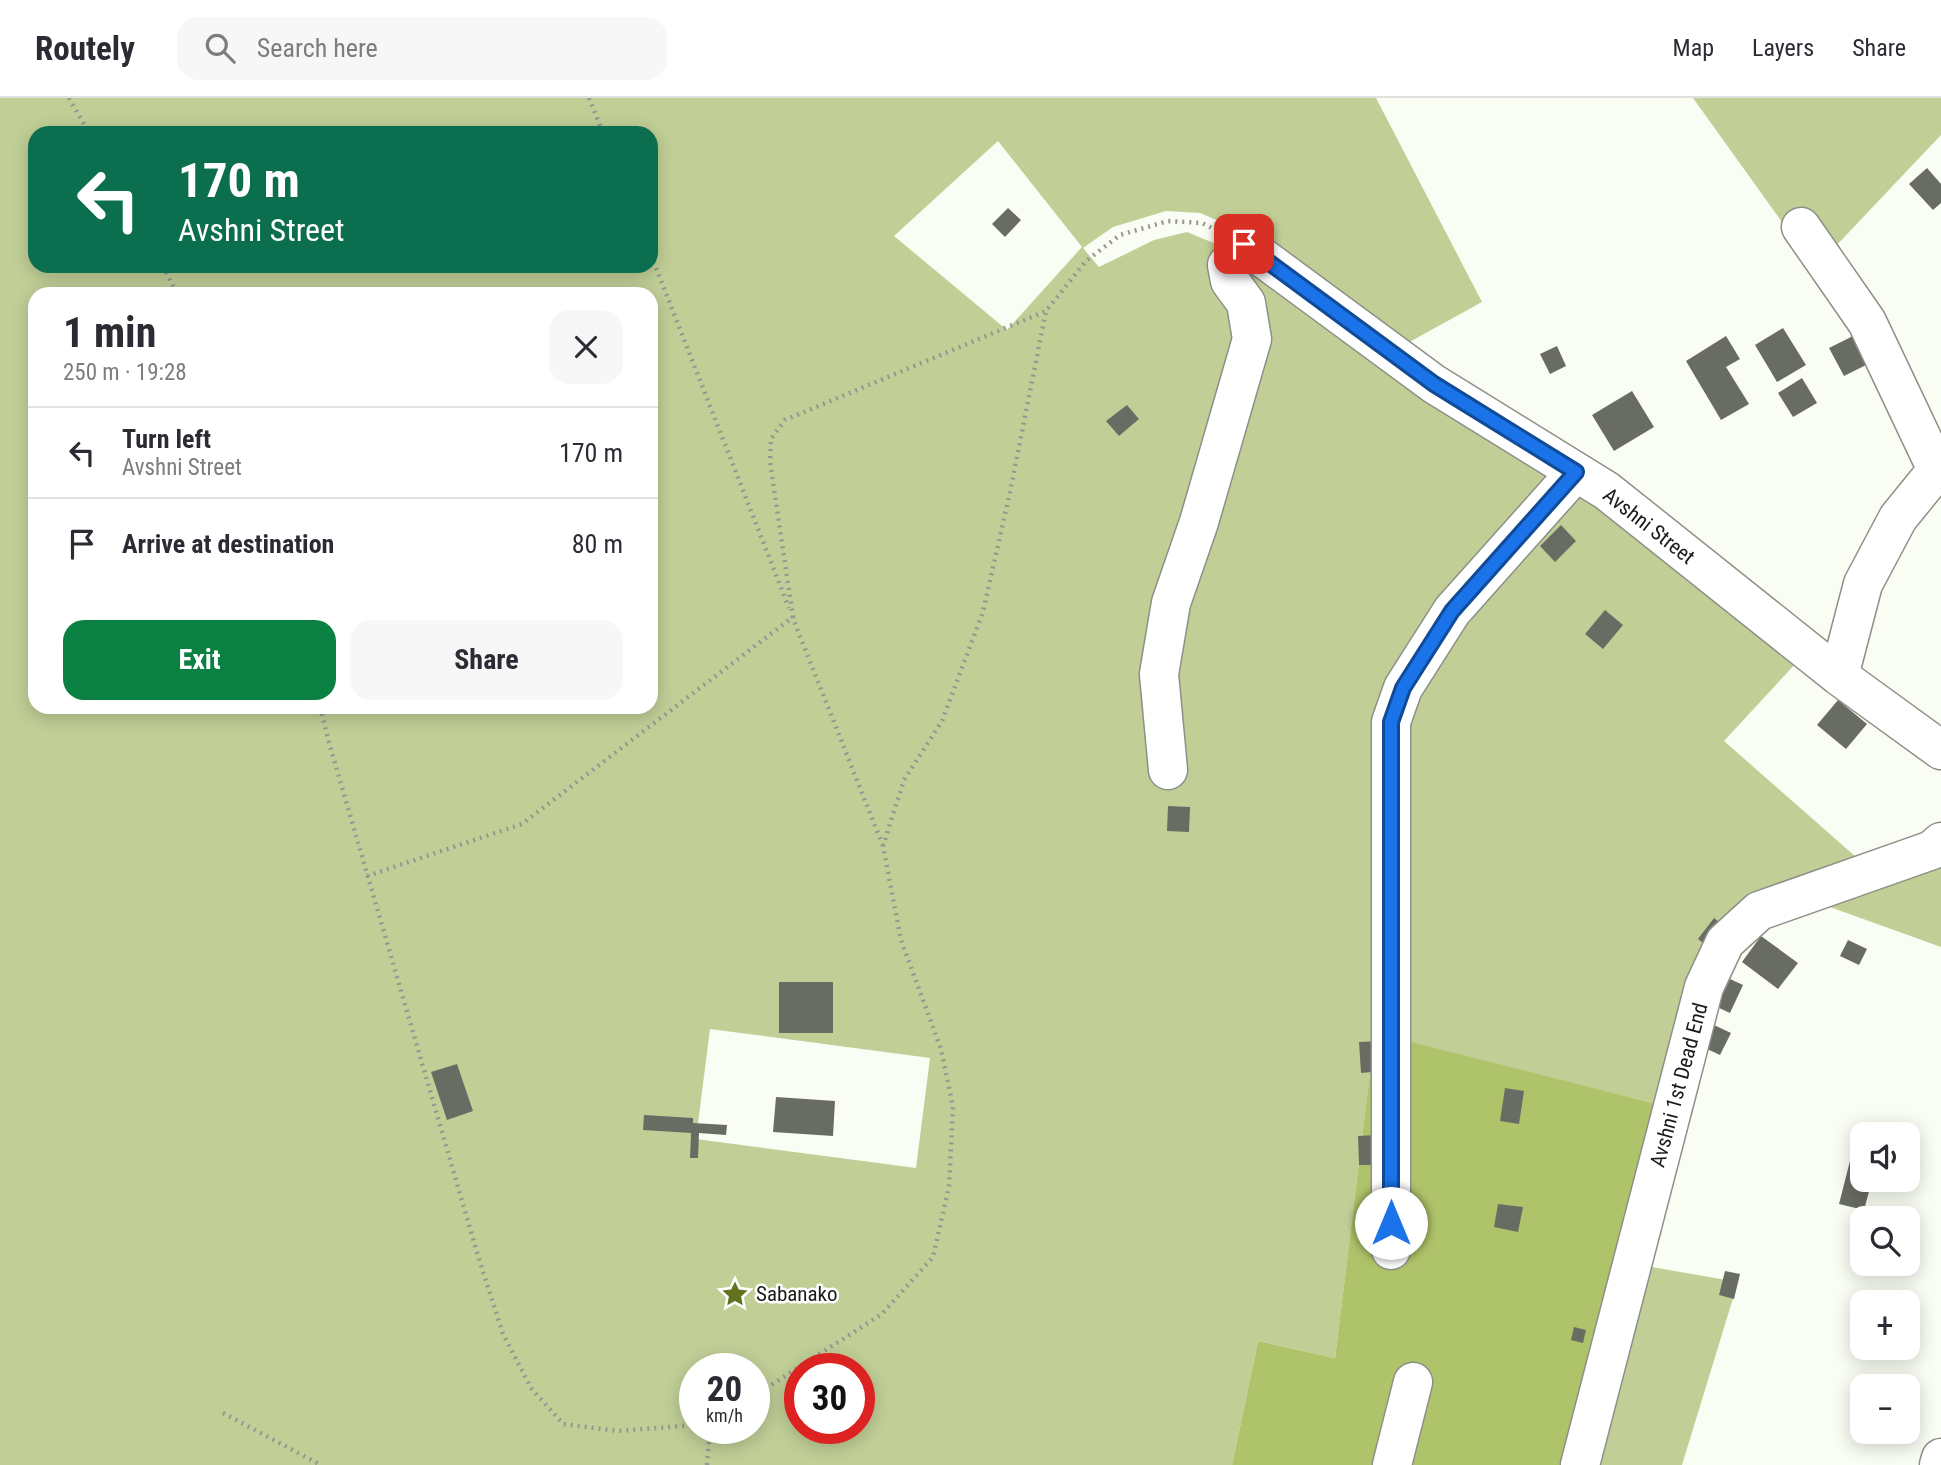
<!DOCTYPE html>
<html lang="en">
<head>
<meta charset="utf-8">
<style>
  :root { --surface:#fff; --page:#f7f7f7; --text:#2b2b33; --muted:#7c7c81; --line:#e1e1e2; --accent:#0b8043 }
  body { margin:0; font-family:"Roboto Condensed",sans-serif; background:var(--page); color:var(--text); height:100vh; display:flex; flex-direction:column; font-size:26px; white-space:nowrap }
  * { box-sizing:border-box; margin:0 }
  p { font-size:23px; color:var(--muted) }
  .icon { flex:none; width:38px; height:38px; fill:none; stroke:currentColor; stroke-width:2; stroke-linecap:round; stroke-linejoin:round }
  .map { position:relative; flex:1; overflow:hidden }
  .details { position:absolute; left:28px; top:189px; width:630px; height:427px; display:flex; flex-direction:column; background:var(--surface); border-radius:21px; box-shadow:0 4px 18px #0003 }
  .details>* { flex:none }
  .guide { position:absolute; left:28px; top:28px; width:630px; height:147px; border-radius:21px; box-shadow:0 4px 18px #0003; background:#0b6e4f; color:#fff; overflow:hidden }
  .buttons { position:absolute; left:1850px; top:1024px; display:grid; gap:14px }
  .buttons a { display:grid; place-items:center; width:70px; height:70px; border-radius:14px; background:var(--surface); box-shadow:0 4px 18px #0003; font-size:35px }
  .speed { position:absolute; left:679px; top:1255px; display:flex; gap:14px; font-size:35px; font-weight:700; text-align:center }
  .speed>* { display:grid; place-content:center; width:91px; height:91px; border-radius:50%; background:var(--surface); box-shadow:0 4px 18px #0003; line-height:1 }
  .speed small { font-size:18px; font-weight:400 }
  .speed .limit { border:10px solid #d22; background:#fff; color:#111 }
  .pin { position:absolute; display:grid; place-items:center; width:60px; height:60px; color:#fff; margin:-30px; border-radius:14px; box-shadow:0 4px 10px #0006 }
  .me { position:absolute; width:77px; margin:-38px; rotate:0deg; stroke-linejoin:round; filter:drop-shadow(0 0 5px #0008) }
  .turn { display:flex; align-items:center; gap:24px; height:147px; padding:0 35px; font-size:32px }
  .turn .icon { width:91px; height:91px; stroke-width:2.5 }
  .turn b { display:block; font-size:49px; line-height:60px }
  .round { display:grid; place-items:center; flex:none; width:74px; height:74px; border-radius:21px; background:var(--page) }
  .headline { display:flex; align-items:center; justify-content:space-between; height:119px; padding:0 35px }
  h1 { font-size:42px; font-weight:700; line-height:52px }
  .cta { display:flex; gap:14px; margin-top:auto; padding:14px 35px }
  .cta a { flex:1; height:80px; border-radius:21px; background:var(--accent); color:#fff; font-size:28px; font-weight:700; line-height:80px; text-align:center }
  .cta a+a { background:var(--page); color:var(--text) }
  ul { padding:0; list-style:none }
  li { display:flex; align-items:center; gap:21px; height:91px; padding:0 35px; border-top:2px solid var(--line) }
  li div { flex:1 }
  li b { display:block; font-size:26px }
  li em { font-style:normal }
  header { display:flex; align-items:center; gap:42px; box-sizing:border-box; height:98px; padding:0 35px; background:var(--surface); border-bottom:2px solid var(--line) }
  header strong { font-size:33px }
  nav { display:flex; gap:38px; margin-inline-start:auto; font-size:24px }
  .search { width:490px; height:63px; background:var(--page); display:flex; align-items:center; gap:18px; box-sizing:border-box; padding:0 24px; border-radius:21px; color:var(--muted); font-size:26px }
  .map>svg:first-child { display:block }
  .green { fill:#c1cf97; fill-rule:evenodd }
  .forest { fill:#afc36a }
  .building { fill:#696c63 }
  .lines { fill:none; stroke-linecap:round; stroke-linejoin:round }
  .minor-casing { stroke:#8d9087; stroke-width:41 }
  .path { stroke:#959790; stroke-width:4.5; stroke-dasharray:2 5; stroke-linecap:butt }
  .minor { stroke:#fff; stroke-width:38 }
  .route-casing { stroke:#114b97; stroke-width:18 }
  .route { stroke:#1a73e8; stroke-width:12 }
  .labels { text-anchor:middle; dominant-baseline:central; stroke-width:5; stroke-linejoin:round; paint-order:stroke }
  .street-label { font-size:21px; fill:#1b1c19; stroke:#fff }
  .poi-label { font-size:21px; fill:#1b1c19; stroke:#fff; text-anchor:start }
</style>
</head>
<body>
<header>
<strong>Routely</strong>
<div class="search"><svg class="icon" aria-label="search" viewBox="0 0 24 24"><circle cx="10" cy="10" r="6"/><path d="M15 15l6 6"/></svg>Search here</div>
<nav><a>Map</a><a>Layers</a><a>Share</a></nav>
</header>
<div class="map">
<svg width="1941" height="1367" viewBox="0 0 1941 1367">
  <rect width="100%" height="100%" fill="#fafdf3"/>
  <path class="green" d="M0,0h1376l106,204 -78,43 -166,-116 -38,-16 -34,-2 -53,16 -30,21 16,19 55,-27 33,-8 53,22 358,244 200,163 -74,80 140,123 -115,40 -88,201 -286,-71 -40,324 -77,-17 -26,124h-1232zM35,35h616v133h-616zM998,43l84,106 -75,83 -113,-94zM35,196h616v413h-616zM710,931l220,29 -14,110 -220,-29zM695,1270h59v60h-59zM800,1270h59v60h-59z
    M1693,0h248v37l-126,133z
    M1941,755v94l-125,-45z
    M1646,1168l92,16 -56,183h-87z"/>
  <path class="forest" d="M1375,935l286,72 -92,360h-337l26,-124 77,17z"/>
  <path class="building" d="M1927,70l14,16v19l-8,7 -24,-26z
    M1008,110l13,12 -16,17 -13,-13z
    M1783,230l23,37 -29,17 -22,-37z
    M1859,235l15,28 -30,15 -15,-28z
    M1726,238l14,23 -14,8 23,37 -28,16 -35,-59z
    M1557,248l9,20 -16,8 -10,-20z
    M1802,280l15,25 -24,14 -15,-24z
    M1632,293l22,36 -40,24 -22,-36z
    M1127,307l12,14 -20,17 -13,-15z
    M1561,427l15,16 -21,21 -15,-16z
    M1605,512l18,15 -20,24 -18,-15z
    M1838,602l29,24 -21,25 -29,-24z
    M1168,708l22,1 -1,25 -22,-1z
    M1714,820l10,8 -16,21 -10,-8z
    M1761,838l37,27 -20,26 -36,-27z
    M1848,842l19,9 -8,16 -19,-9z
    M1730,881l13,6 -13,28 -13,-6z
    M779,884h54v51h-54z
    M1714,927l17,8 -11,22 -17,-8z
    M1380,943l2,30 -21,2 -2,-31z
    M457,966l16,47 -26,9 -16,-48z
    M1505,990l19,3 -5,33 -19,-3z
    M776,999l59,4 -2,35 -60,-4z
    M644,1017l49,3v5l34,2 -1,10 -27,-2 -1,25h-8l1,-25 -48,-3z
    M1376,1037l1,30h-18l-1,-29z
    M1851,1059l11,3 -3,21 12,3 -7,26 -25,-6z
    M1498,1106l25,3 -5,25 -24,-5z
    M1725,1173l15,3 -6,25 -15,-4z
    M1574,1229l12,3 -3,13 -12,-3z"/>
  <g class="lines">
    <g class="minor-casing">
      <path id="minor" d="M1801,129l66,95 70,148
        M1839,578l24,-92 35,-66 39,-48
        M1168,672l-9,-96 12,-71 28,-81 53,-183 -6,-36 -16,-22 -3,-16 17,-21 190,140 173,107 232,185 102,74
        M1391,1152v-528l12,-34 49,-77 124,-139
        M1392,1367l21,-83
        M1580,1367l124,-478 21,-45 34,-31 173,-61 9,-8
        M1939,1367l2,-7"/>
    </g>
    <path class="path" d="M69,0l20,35
      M589,0l14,35
      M651,157l138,353
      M163,168l14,28
      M792,518l91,230
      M320,609l8,32 150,517 25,78 28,54 32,36 55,7 77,-6
      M367,778l155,-52 271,-207 -23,-155 1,-23 14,-19 261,-109
      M754,1298l128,-82 51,-57 16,-71 4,-79 -12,-58 -40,-109 -18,-94 21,-66 38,-59 41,-109 27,-120 36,-181 40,-50 34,-26 48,-14 34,2 10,5
      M223,1315l98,52
      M707,1367l3,-37"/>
    <use href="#minor" class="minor"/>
  </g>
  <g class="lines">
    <g class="route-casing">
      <path id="route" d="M1244,146l190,140 142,88 -124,139 -49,77 -12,34v501"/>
    </g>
    <use href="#route" class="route"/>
  </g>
  <defs>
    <g id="sight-bare" transform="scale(2.1)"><path d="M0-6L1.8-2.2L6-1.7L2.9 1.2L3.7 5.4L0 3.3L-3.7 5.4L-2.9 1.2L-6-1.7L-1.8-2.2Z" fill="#63721f" stroke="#fff" stroke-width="2.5" paint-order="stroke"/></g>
  </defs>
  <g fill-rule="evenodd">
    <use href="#sight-bare" x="735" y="1196"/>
  </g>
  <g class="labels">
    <g class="street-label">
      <text transform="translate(1649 428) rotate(38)">Avshni Street</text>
      <text transform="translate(1679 987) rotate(-75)">Avshni 1st Dead End</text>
    </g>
    <g class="poi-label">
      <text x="756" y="1196">Sabanako</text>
    </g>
  </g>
</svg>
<div class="buttons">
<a><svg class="icon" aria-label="sound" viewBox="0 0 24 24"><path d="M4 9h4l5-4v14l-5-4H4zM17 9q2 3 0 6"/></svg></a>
<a><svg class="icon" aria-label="search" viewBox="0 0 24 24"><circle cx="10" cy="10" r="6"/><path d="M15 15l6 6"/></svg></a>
<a>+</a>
<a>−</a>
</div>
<div class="speed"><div>20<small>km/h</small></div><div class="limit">30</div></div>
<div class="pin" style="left:1244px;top:146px;background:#d93025"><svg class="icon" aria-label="arrive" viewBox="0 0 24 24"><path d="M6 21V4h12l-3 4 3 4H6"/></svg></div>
<svg class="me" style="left:1391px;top:1125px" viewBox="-20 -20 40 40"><circle r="19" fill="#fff"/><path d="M0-13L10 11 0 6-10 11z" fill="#1a73e8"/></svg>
<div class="guide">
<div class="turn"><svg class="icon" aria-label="left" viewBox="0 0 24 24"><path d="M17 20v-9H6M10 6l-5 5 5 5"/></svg><div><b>170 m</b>Avshni Street</div></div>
</div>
<section class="details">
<div class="headline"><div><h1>1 min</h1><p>250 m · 19:28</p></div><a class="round"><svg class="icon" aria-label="close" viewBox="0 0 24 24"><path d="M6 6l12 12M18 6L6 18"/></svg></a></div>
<ul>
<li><svg class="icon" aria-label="left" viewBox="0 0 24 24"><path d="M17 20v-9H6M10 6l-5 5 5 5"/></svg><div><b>Turn left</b><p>Avshni Street</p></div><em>170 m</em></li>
<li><svg class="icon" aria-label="arrive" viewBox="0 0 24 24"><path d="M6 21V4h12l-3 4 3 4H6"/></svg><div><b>Arrive at destination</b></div><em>80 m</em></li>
</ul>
<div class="cta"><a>Exit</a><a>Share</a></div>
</section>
</div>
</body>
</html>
